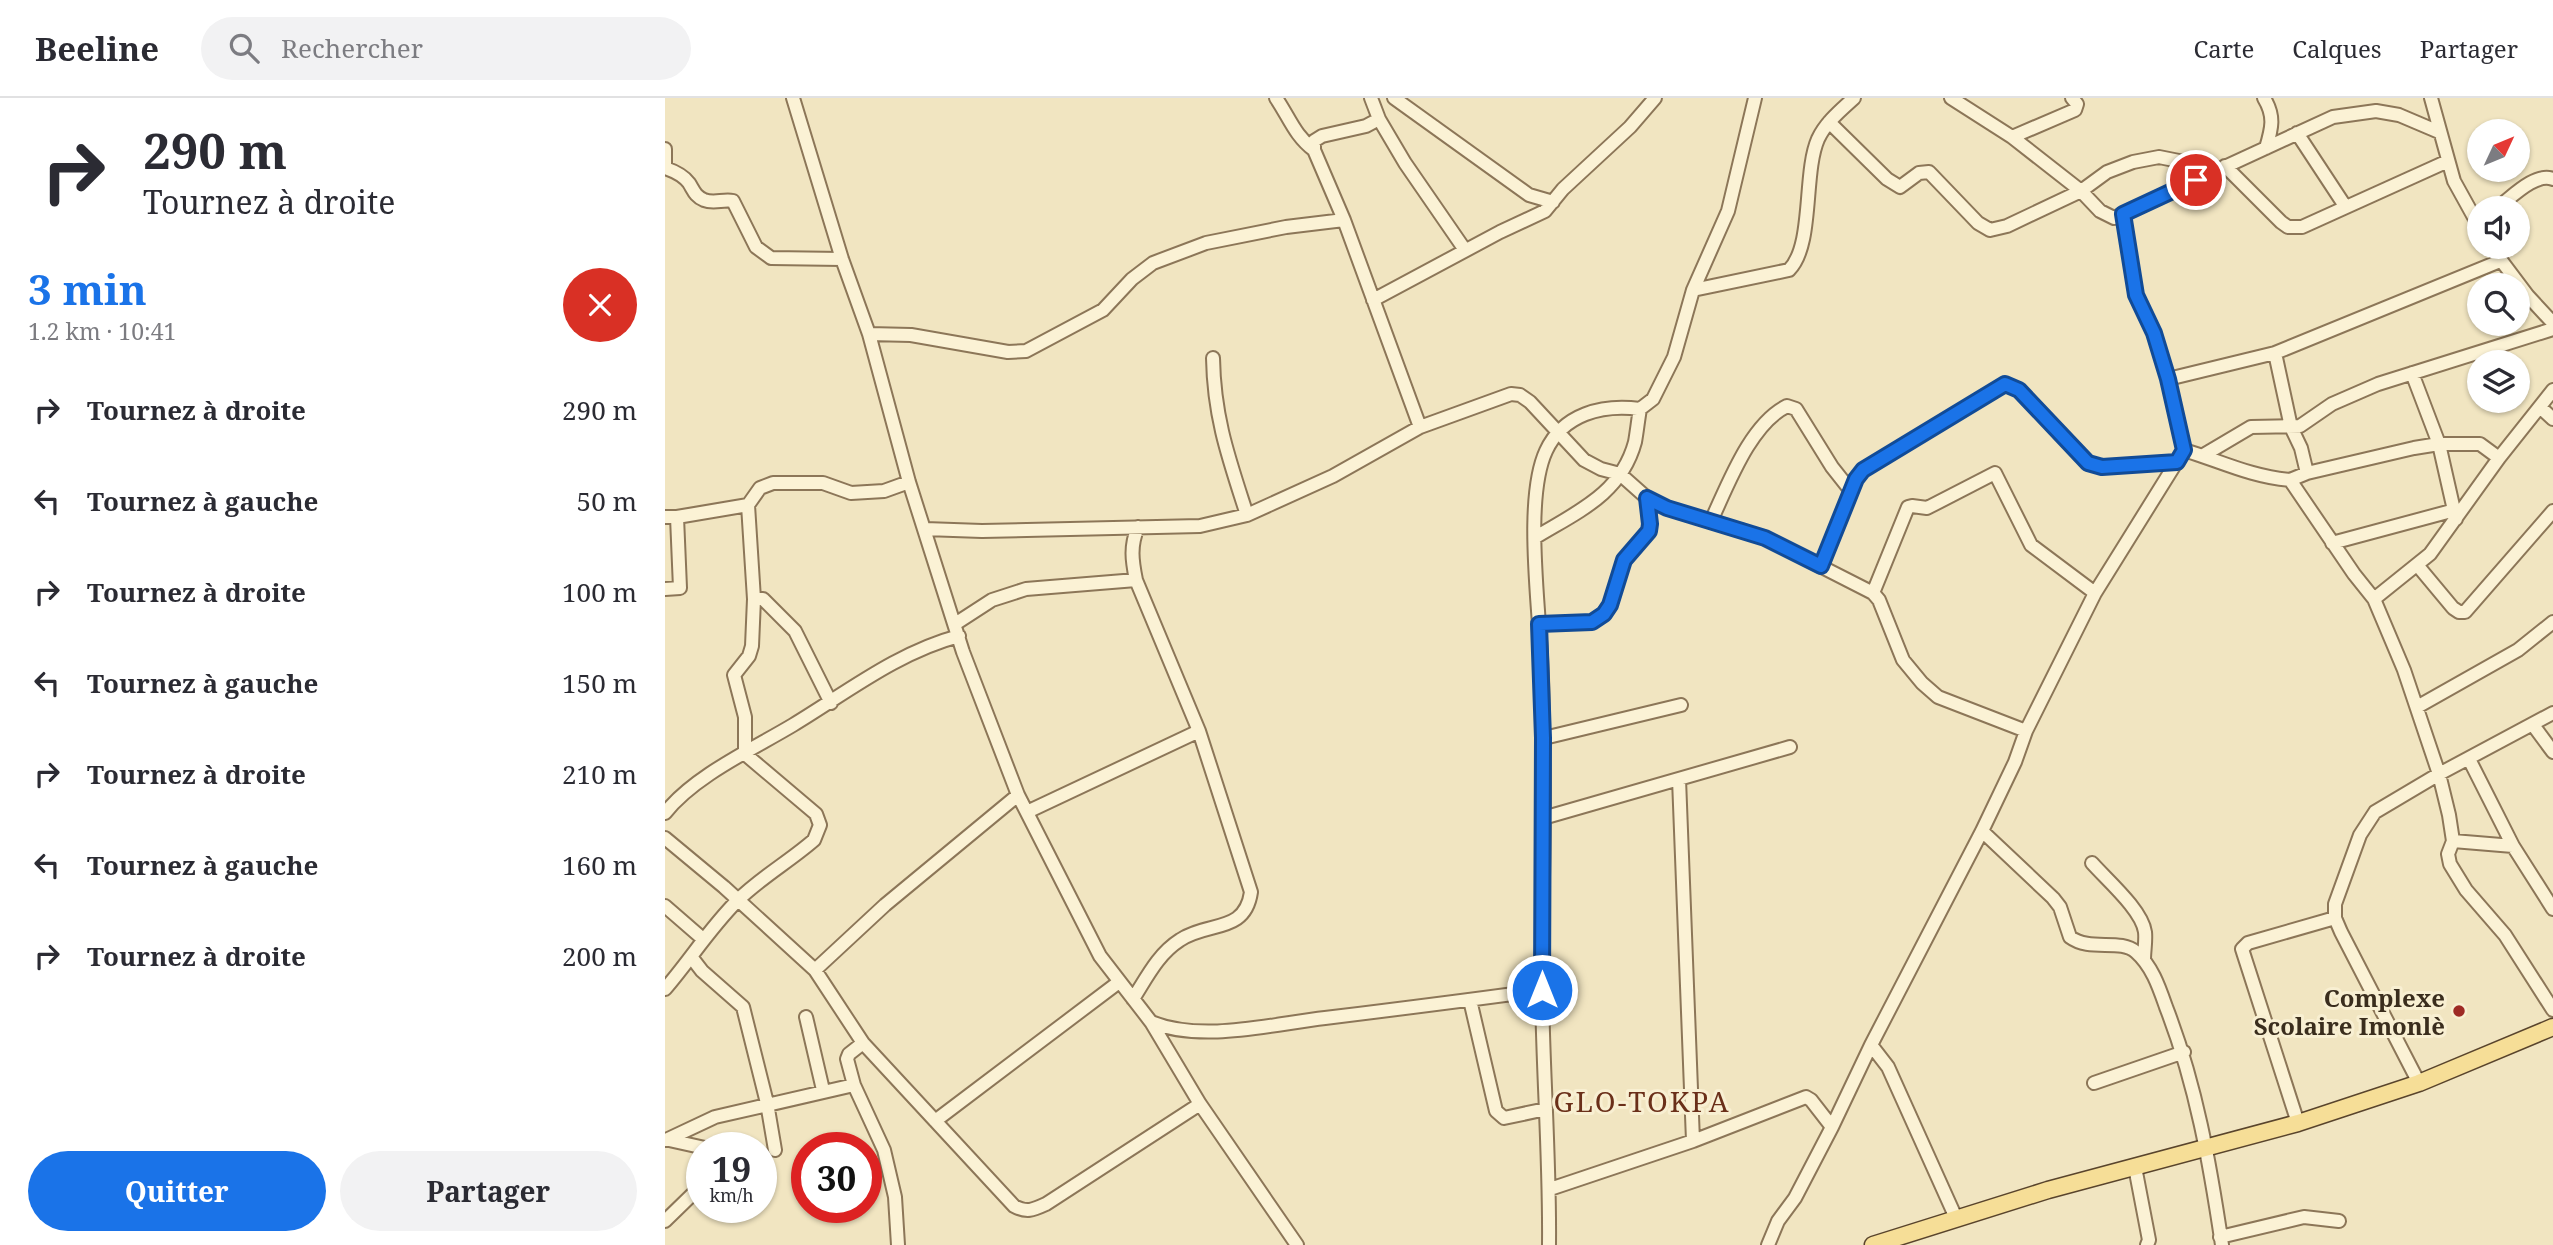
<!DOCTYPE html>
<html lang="fr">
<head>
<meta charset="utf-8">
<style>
  :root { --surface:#fff; --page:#f2f2f3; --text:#2b2b33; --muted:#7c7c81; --line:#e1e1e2; --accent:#1a73e8 }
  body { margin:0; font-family:"Noto Serif",serif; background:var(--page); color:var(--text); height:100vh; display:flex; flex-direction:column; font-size:26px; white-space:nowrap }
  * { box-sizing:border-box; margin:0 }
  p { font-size:23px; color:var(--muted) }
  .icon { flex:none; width:38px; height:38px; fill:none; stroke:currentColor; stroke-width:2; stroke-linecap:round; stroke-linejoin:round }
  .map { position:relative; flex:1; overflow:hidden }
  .details { display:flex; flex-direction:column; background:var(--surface); width:665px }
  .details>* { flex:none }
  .guide { background:#fff; color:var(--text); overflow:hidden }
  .needle { width:46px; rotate:46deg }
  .fabs { position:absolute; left:1802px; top:21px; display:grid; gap:14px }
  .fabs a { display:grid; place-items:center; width:63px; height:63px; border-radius:50%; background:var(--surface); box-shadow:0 2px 5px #0004; font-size:35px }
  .speed { position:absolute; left:21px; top:1034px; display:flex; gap:14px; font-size:35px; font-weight:700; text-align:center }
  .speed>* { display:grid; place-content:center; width:91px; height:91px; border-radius:50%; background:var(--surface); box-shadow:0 2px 5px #0004; line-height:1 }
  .speed small { font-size:18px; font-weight:400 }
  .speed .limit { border:10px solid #d22; background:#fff; color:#111 }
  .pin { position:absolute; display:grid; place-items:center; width:60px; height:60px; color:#fff; margin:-30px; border:4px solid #fff; border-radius:50%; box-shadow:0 2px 7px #0007 }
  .me { position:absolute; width:77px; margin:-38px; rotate:0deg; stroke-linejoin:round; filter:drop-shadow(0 0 5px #0008) }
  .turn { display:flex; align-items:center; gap:24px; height:147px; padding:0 28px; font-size:32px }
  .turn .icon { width:91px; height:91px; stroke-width:2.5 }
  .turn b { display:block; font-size:49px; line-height:60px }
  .round { display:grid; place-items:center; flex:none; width:74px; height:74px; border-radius:37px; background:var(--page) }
  .headline { display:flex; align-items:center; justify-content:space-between; height:119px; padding:0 28px }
  h1 { font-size:42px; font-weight:700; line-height:52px; color:var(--accent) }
  .primary-button { display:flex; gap:14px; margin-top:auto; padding:14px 28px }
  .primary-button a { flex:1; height:80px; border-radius:42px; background:var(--accent); color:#fff; font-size:28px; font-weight:700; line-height:80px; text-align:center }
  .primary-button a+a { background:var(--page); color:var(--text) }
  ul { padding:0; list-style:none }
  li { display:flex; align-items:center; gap:21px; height:91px; padding:0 28px }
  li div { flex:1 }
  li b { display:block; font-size:26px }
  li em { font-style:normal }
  header { display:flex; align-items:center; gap:42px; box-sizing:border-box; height:98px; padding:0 35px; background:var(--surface); border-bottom:2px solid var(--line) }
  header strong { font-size:33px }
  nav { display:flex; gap:38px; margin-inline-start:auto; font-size:24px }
  .search { width:490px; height:63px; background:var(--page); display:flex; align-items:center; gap:18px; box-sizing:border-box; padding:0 24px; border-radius:38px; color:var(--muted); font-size:26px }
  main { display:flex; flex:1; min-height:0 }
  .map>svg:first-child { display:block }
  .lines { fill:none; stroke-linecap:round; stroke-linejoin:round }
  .minor-casing { stroke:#8c7658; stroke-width:16 }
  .major-casing { stroke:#59442c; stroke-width:19 }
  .minor { stroke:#fbf2d5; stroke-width:12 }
  .major { stroke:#f6de97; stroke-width:16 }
  .route-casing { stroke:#114b97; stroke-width:18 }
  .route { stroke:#1a73e8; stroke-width:12 }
  .poi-dot { fill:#9e2a24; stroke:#f8efd2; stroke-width:2.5 }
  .labels { text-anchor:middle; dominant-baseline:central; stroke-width:6; stroke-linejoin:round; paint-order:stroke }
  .poi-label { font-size:24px; font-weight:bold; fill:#3a2d1d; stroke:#f8efd2; text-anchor:end }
  .quarter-label { font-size:28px; letter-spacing:2px; fill:#6a2f19; stroke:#f8efd2 }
</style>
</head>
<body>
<header>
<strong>Beeline</strong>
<div class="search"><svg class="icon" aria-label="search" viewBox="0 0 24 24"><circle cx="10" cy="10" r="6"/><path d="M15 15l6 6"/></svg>Rechercher</div>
<nav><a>Carte</a><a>Calques</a><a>Partager</a></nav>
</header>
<main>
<section class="details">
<div class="guide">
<div class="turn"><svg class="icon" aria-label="right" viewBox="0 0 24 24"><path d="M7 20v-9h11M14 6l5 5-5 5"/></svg><div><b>290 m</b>Tournez à droite</div></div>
</div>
<div class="headline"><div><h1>3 min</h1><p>1.2 km · 10:41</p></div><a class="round" style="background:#d93025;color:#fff"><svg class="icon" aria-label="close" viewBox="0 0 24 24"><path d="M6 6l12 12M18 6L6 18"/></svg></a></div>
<ul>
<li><svg class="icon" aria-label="right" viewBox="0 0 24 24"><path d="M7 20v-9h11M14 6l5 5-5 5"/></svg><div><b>Tournez à droite</b></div><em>290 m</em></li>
<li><svg class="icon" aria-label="left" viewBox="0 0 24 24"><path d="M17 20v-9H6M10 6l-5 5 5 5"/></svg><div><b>Tournez à gauche</b></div><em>50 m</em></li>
<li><svg class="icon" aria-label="right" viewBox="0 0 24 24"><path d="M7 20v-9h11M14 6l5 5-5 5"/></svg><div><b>Tournez à droite</b></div><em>100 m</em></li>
<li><svg class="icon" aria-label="left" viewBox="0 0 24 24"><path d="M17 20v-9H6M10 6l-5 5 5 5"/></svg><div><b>Tournez à gauche</b></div><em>150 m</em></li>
<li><svg class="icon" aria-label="right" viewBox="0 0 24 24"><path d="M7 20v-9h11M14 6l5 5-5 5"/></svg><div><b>Tournez à droite</b></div><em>210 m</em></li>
<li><svg class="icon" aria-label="left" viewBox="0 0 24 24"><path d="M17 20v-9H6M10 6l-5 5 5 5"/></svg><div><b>Tournez à gauche</b></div><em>160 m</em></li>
<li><svg class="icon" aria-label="right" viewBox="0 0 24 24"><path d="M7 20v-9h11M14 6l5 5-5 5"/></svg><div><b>Tournez à droite</b></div><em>200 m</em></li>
</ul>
<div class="primary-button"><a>Quitter</a><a>Partager</a></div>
</section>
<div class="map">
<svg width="1888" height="1147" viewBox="0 0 1888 1147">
  <rect width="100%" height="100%" fill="#f1e5c1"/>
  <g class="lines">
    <g class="minor-casing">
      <path id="minor" d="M128,0l49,161 27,75 40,148 54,170 55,143 82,161 51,66 49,82 97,141
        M611,0c13,19 19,38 38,52
        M706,0l8,21 -13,7 -44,10 -8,5v9l30,70 76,207
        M729,0l135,97 24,7
        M1286,0l61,39 69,54 19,20 14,7 219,-101 43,-6 23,4 40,17
        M1599,0c11,18 8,30 2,50
        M1766,0l23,83 26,47
        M714,21l26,44 60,87
        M1164,24l58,57 13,8 19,-14 10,-1 49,51 12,7 17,-4 74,-35 26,-19 26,-10 26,-5 60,12
        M1632,35l48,73
        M1347,39l63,-27 2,-6 -5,-6
        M0,51v16
        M1560,68l56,56 7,5h14l146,-66
        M0,70c9,3 18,7 24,15 5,8 6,13 15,17 10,4 19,-1 29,1l23,46 15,11 71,1
        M1832,110c14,-10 38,-36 56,-29
        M1826,149l37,49 25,27
        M1028,192l96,-20c25,-25 14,-97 29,-131 8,-17 23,-29 36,-41
        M708,202l127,-68 45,-21 18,-22 67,-62 25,-29
        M204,236l42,1 97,17 18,-1 77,-41 29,-31 21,-16 53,-20 80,-16 58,-7
        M1610,255l16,74 10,21 6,25
        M548,260c1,60 16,101 34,157
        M1747,275l27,71 17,75
        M1503,281l107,-26 225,-92
        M1875,309l13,12
        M1519,352c36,11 68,27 106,30l64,94 20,25 30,71 35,104 10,41 4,26 -5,13 2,10 16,26 39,45 48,75
        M1537,358l49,-29 49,-1 32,-22 46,-20 175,-55
        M1625,382l17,-7 107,-25 25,-4h41l19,14
        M0,419h12l3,71 -15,1
        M12,419l71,-12 12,-17 13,-5h50l28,10 33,-2 25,-9
        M1046,423c17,-36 39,-97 76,-115l9,3 36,58 19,24
        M260,431l57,2 218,-5 47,-11 86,-39 87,-49 91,-33 9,1 10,7 54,58 17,9 19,5 27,24 20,10 98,30 108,55 6,7 24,60 19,23 16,14 88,34
        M871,439c41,-25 85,-43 99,-95 2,-11 3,-22 5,-33
        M1667,445l123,-33
        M1156,468l35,-87 7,-9 142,-86 14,6 69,73 14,4 75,-5
        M1753,468l35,42 6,4h6l88,-101
        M1208,495l35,-86 4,-1 15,2 68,-35 36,72 64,48
        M89,501h9l32,32 36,72
        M1709,501l56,-45 69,-96 54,-68
        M290,526l37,-24 34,-11 110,-9
        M874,526l53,-2 11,-8 7,-9 14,-45 25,-29 1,-7 -3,-26
        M1752,609l101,-57 35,-28
        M1868,627l20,27
        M879,640l137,-33
        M1804,661l44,87 40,63
        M1014,681l14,362
        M362,714l172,-81
        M0,715c29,-37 88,-64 128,-88 53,-32 105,-73 166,-89
        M878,720l247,-71
        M1317,733l71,67 7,9 10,30c20,15 50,1 66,15 16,14 23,35 30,55 30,77 44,157 56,238
        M0,740l59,49 91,83 48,73 151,163c13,7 19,4 32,-2l154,-100
        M1788,743l60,5
        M1427,765c15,17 50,47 53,69 1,9 -1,19 -1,28
        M0,808l38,33
        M27,860l10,13 41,36 24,96 8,47
        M150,872l70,-65 133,-110
        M0,891c25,-29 45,-61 72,-88 23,-23 53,-40 77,-61l6,-15 -4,-11 -71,-60v-37l-11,-42 15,-19 3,-10 2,-47 -6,-94
        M468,901c14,-22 25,-45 47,-59 28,-19 65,-6 71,-48l-52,-161 -63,-151c-4,-20 -6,-34 2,-53
        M805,902l26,111 8,7 42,-9
        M141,919l17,73
        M486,924c51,21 121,2 174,-4 73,-9 145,-18 217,-28
        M198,945l-14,11 -2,5 7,26 30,65 11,47 3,48
        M1206,947l17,22 68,151
        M1429,985l90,-31
        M1754,985l-78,-151 -6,-14v-14l25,-69 15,-23 64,-38 114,-61
        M270,1023l184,-139
        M1633,1025l-56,-174 6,-6 87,-25
        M1,1042l49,-23 139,-32
        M4,1042l36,8
        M1470,1069l14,73 -2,5
        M885,1091l143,-48 113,-44 5,3 21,27
        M0,1123l37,-36
        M1555,1139l84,-20 35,4
        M884,1147c1,-85 -6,-170 -7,-254 -1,-85 4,-170 1,-255 0,-37 -1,-74 -4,-111 -3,-46 -12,-133 7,-174 17,-37 56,-47 94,-42l13,-10 21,-42 19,-67 35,-79 27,-113
        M1103,1147l10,-24 17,-23 37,-71 39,-82 111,-214 33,-69 11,-31 69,-138 89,-143 -16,-71 -14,-46 -18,-38 -13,-81"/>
    </g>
    <g class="major-casing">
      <path id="major" d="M1208,1147l175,-55 250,-67 121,-40 134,-56"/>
    </g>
    <use href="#minor" class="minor"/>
    <use href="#major" class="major"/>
  </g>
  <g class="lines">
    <g class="route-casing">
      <path id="route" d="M877,892l1,-252 -4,-114 53,-2 12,-8 6,-9 14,-45 25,-29 1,-7 -3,-26 20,10 98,30 56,28 35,-87 7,-9 142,-86 14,6 69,73 14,4 75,-5 7,-12 -16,-71 -14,-46 -18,-38 -13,-81 73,-34"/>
    </g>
    <use href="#route" class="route"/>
  </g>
  <circle class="poi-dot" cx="1794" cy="913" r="7"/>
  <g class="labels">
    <g class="poi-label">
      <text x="1780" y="899">Complexe<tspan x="1780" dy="28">Scolaire Imonlè</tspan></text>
    </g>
    <g class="quarter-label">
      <text x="977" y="1003">GLO-TOKPA</text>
    </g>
  </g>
</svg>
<div class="fabs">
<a><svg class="needle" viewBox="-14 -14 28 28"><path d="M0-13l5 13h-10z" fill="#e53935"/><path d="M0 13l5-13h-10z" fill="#7c7c81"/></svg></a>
<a><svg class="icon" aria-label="sound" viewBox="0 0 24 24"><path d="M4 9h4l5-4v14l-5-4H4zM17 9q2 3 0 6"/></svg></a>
<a><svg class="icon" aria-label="search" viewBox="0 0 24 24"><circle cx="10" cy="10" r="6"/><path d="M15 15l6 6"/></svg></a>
<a><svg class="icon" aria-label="layers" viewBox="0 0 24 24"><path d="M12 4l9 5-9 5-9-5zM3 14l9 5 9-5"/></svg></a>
</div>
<div class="speed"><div>19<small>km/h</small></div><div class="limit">30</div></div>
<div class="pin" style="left:1531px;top:82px;background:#d93025"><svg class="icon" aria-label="arrive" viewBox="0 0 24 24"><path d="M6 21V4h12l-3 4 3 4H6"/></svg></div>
<svg class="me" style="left:877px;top:892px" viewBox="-20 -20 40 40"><circle r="17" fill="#1a73e8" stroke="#fff" stroke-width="3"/><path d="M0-11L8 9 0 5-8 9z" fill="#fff"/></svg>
</div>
</main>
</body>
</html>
